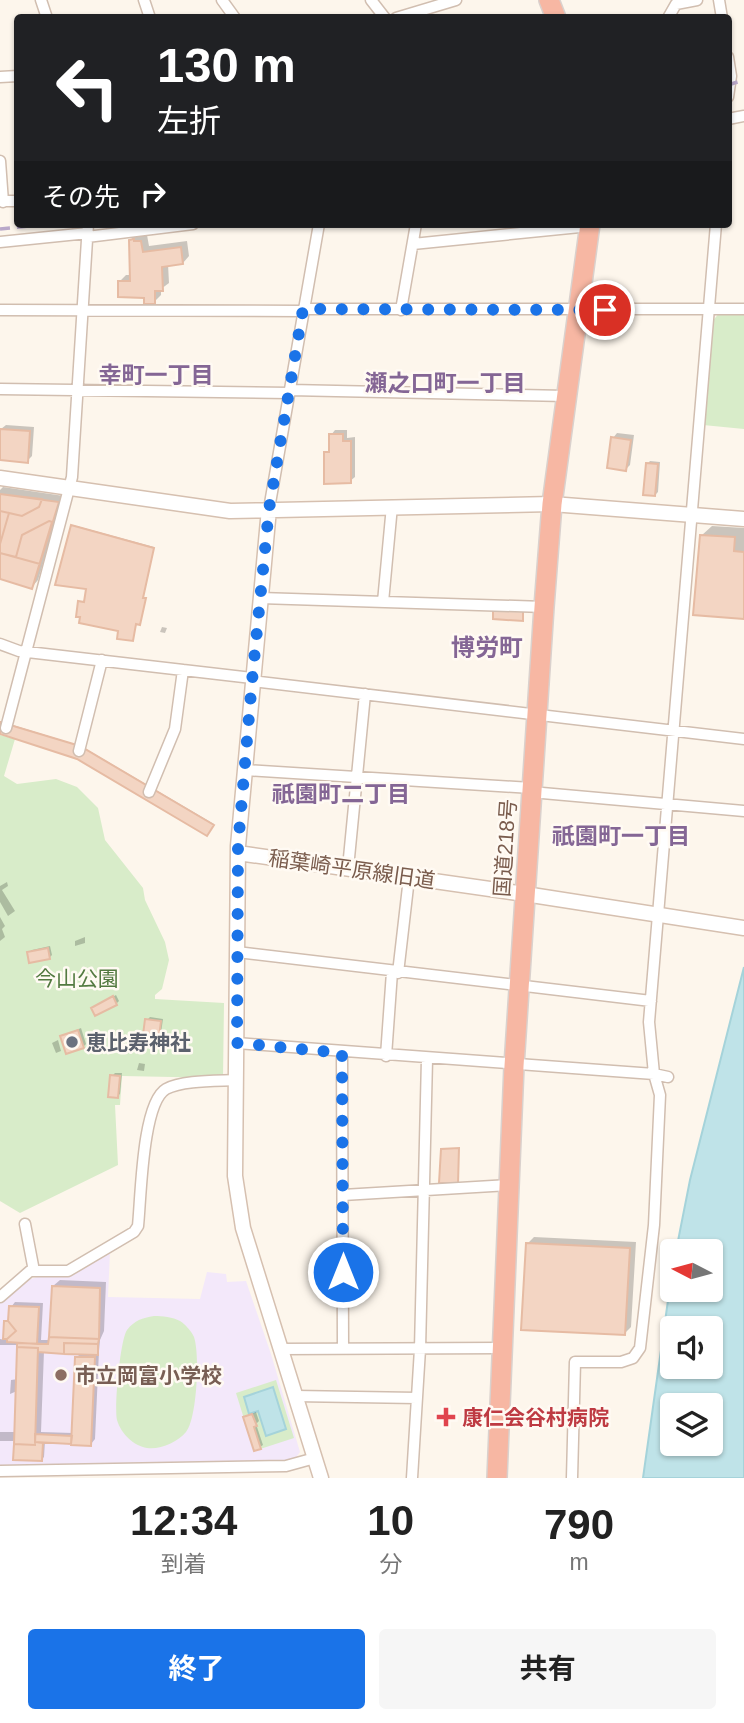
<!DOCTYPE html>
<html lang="ja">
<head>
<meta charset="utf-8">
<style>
  :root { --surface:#fff; --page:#f6f6f6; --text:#222; --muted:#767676; --accent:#1a73e8 }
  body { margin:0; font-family:Arial,"Noto Sans JP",sans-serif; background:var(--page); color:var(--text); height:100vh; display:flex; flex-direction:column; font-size:26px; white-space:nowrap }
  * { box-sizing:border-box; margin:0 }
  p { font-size:23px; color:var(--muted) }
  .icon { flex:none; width:38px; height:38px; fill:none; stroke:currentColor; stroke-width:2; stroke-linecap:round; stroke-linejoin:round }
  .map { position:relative; height:1478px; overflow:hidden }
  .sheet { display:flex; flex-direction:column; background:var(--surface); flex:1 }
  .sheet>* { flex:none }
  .top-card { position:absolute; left:14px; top:14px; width:718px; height:214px; border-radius:7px; box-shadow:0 2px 5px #0004; background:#202124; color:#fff; overflow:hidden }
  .needle { width:46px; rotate:276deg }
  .fabs { position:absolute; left:660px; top:1239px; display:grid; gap:14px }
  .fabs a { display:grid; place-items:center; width:63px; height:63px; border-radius:7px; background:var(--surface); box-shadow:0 2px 5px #0004; font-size:35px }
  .pin { position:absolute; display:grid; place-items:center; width:60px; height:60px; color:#fff; margin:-30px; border:4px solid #fff; border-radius:50%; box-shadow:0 2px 7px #0007 }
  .me { position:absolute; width:77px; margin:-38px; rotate:0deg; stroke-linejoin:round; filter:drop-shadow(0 0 5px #0008) }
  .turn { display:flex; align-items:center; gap:24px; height:147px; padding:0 28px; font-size:32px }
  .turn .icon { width:91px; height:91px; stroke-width:2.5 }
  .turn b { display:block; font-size:49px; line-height:60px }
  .then { display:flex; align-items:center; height:66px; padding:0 28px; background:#0003; gap:14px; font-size:26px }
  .eta { display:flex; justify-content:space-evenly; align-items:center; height:119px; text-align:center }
  .eta b { font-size:42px; font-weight:700; line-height:49px }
  .action { display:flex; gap:14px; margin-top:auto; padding:14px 28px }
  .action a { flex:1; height:80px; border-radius:7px; background:var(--accent); color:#fff; font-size:28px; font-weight:700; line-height:80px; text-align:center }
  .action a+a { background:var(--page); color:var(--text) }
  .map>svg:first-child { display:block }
  .education { fill:#f3e8fa }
  .green { fill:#d8ecc9 }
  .water { fill:#bfe3e8; stroke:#a5d3da; stroke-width:2; fill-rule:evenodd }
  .shadow { fill:#0003; fill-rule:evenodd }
  .building { fill:#f3d5c3; stroke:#e6bba3; stroke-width:2 }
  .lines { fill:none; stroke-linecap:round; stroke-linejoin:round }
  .street-casing { stroke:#d1beb0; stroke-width:13 }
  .secondary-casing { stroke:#d6c0b0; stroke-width:17 }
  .highway-casing { stroke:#dad1cd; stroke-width:22 }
  .street { stroke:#fff; stroke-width:10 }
  .secondary { stroke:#fff; stroke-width:14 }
  .highway { stroke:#f7b7a3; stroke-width:19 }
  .rail { stroke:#b9a8c9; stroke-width:3.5; stroke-dasharray:10 7; stroke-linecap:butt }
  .route { stroke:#1a73e8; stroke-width:12; stroke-dasharray:0 21.6 }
  .worship-dot { fill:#6b7280; stroke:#fffaf3; stroke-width:2.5 }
  .education-dot { fill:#8d6e63; stroke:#fffaf3; stroke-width:2.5 }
  .health-dot { fill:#e0444e; stroke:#fffaf3; stroke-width:2.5 }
  .labels { text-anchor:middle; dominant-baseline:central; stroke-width:5; stroke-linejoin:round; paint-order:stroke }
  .street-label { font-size:21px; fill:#7a5c4d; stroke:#fffaf3 }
  .park-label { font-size:21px; fill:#537a41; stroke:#fffaf3 }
  .worship-label { font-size:21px; font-weight:bold; fill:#5b616d; stroke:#fffaf3; text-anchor:start }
  .education-label { font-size:21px; font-weight:bold; fill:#785e54; stroke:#fffaf3; text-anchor:start }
  .health-label { font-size:21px; font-weight:bold; fill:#be3a42; stroke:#fffaf3; text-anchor:start }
  .neighbourhood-label { font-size:23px; font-weight:bold; fill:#846695; stroke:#fffaf3 }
  .quarter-label { font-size:24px; font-weight:bold; fill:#846695; stroke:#fffaf3 }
</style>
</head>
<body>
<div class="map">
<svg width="744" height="1478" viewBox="0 0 744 1478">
  <rect width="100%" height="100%" fill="#fdf6ec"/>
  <path class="education" d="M110,1252l-2,45 92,2 7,-27 19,2 1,8 19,-1 25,73 29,98 -6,8 -9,3 -285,3v-164l31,-23 12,-4 18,2 12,-2z"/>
  <path class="green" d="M720,312l24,1v116l-41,-4 8,-102z
    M0,735l15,4 -11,37 13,8 39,-5 21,8 21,21 7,32 38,48 2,12 20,42 4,18 -7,29 -7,6v4l69,4 -1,75 -101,-2 -2,29h-5l3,60 -98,48 -20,-12z
    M154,1316c8,0 19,1 26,5 5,3 12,11 14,16 6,17 3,82 -8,95 -8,10 -26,18 -39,16 -13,-2 -26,-14 -30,-28 -3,-11 3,-80 10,-90 8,-10 15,-12 27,-14z
    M276,1380l18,58 -40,13 -18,-58z"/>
  <path class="water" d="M744,967v511h-101l29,-206v18h38v-39h-34l14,-71zM672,1328h38v39h-38zM672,1405h38v39h-38z
    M273,1387l13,42 -20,7 -8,-25 -9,3 -5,-17z"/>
  <path class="shadow" d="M137,234l10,1 2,11 38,-5 2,15 -6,7 -15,1 1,19 -8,6v6l-7,7 -35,-20 7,-7h5l-1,-35z
    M6,425l28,2 -2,29 -5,5 -27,-2 1,-30z
    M335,430h12v8l8,-1v40l-5,4 -24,-28 5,-5v-13z
    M617,433l17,2 -4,30 -4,4 -13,-31z
    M650,461l10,1 -2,30 -3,3 -8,-31z
    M3,487l61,9 -26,84 -6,7 -32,-10v-87z
    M73,525l81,22 -12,50 4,1 -6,24 -4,1 -3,17 -53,-38h5l3,-15z
    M712,526l32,2v89l-42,-82z
    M162,627l5,1 -2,5 -5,-1z
    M0,721l81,25 133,78 -7,10 -129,-77 -78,-24z
    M7,882l1,4 -6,4 13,21 -7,5 -8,-14v-16z
    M0,917l5,9 -3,3 3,8 -5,4z
    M85,937v6l-10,3v-5z
    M50,946l2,9 -3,3 -20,-6 3,-2z
    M116,995l3,6 -3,3 -23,4z
    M150,1017l13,2 -3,21 -3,3 -10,-23z
    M81,1028l5,16 -3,3 -21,-11z
    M58,1040l3,11 -5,2 -4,-10z
    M139,1063l6,1 -1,7 -7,-1z
    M115,1073h7l-2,21 -3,2 -5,-20z
    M534,1237l102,5 -5,85 -7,7 -96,-91z
    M60,1280l46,2 -2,49 -4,9 -1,11 -4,88 -4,5 -46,-3 -1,16 -3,3 -25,-21 -3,2h-13v-9h16l1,-41 -7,3 1,-14 7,-1 1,-34h-19v-6l5,1 1,-18 4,-4 1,-11 4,-5 28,1 -2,37h9l3,-54zM44,1351l37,2 -5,5 -3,75 -32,-1z
    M256,1412l3,9 -3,3 7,21 -3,2 -15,-30z"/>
  <path class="building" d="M134,239v2h7l2,11 38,-5 2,17 -21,3 1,24h-8v13h-11v-6l-26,-1v-16h12l-1,-41z
    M0,429l30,2 -2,32 -28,-3z
    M329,434h14v7h8v42l-27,1v-32h5z
    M611,437l20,3 -5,31 -19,-3z
    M646,463l12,1 -3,32 -12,-1z
    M0,494l59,8 -27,87 -32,-10z
    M0,494l42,5 -3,8 -17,9 -13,-3 -9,31z
    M0,511l9,2 -9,31z
    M49,521l3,1 -20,67 -32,-10v-26l16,4 6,-22z
    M71,525l83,23 -11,50h3l-6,27 -4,-1 -3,17 -16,-2 1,-8 -39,-8 1,-6h-4l2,-16 6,1 2,-13 -31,-4z
    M700,535l35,2 -1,14 10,1v67l-51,-4z
    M0,553l40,11 -8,25 -32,-10z
    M493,609l30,1v11l-30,-2z
    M0,722l80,24 134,79 -7,11 -130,-77 -77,-25z
    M48,948l2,11 -21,4 -2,-11z
    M113,996l4,9 -22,11 -4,-8z
    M145,1019l16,2 -3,24 -16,-2z
    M78,1030l6,18 -18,6 -6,-18z
    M110,1075l10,1 -2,22 -10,-1z
    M459,1148l-1,36 -19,-1 2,-34z
    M526,1243l104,5 -5,87 -104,-5z
    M52,1286l48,2 -1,51 -50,-2z
    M9,1306l30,1 -2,37 -30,-2v-3h-4l1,-18h4z
    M4,1321h4l8,10 -9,8h-4z
    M49,1337l50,2 -1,5 -34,-1v11l-26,-2v-4l-21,-1v-4l31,1z
    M64,1343l34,1v11l-34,-1z
    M17,1347l21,1 -3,97 -21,-1z
    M75,1357h20l-4,89 -20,-1z
    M252,1414l5,12 -3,1 7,22 -7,2 -11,-34z
    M35,1434l37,2 -1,8 -36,-2z
    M35,1442l8,1 -1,18 -29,-1 1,-16 21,1z"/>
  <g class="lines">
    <g class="street-casing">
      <path id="street" d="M41,0l6,18
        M144,0l6,18
        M222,0l13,18
        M371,0l14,18
        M719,0l3,18
        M396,18l60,-18
        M668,18l8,-14 21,-4
        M728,57l3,19 -3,21
        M0,77l18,-1
        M728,119l16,-3
        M0,161l3,41
        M0,201h18
        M87,237l106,-13
        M0,242l88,-9
        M413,244l177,-18
        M303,309h441
        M0,310l303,1
        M401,310l15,-86
        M0,389l290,4
        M290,390l276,6
        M269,509l50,-285
        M260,598l284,9
        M383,602l9,-96
        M0,644l19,7 233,27
        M252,681l492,58
        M6,728l66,-251 16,-253
        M79,751l23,-91
        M245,770l286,18
        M149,792l26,-63 8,-59
        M531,792l213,19
        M348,868l17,-174
        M237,952l414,49
        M398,973l11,-95
        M237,1043l417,31 14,3
        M342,1053l1,296
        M386,1056l6,-84
        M343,1195l166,-10
        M25,1224l9,47
        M0,1297l30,-26h38l66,-39 4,-6c3,-28 4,-123 28,-137 16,-9 51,-8 70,-9
        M280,1349l222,-1
        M295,1396l122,2
        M0,1471l286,-5 29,-8
        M412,1478l8,-129 7,-290
        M572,1478l3,-116h46l12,-4 7,-10 14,-123 6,-130 -6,-21 -5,-52 67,-798"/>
    </g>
    <g class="secondary-casing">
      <path id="secondary" d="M0,478l230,33 322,-7 192,15
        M269,509l-31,337 -3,330 8,52 78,250
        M238,853l287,41 219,34"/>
    </g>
    <g class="highway-casing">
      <path id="highway" d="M549,0l7,18
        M497,1478l17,-412 30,-459 8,-103 38,-280"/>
    </g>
    <use href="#street" class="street"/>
    <use href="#secondary" class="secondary"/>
    <use href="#highway" class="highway"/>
    <path class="rail" d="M728,85l16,-5
      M0,229l49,-5"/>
  </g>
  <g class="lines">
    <path class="route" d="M343,1272l-1,-219 -105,-10 1,-197 14,-165 17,-172 34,-200 302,1"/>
  </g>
  <circle class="worship-dot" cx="72" cy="1042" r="7"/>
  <circle class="education-dot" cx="61" cy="1375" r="7"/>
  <path class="health-dot" d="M442.5 1406.5h7v7h7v7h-7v7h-7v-7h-7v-7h7z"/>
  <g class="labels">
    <g class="street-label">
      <text transform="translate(505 848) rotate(-86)">国道218号</text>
      <text transform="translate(352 869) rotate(8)">稲葉崎平原線旧道</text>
    </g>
    <g class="park-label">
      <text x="77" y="978">今山公園</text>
    </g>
    <g class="worship-label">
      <text x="86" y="1042">恵比寿神社</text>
    </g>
    <g class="education-label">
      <text x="75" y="1375">市立岡富小学校</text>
    </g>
    <g class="health-label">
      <text x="462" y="1417">康仁会谷村病院</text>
    </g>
    <g class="neighbourhood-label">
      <text x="156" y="375">幸町一丁目</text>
      <text x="445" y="383">瀬之口町一丁目</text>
      <text x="341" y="794">祇園町二丁目</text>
      <text x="621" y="836">祇園町一丁目</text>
    </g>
    <g class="quarter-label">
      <text x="487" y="647">博労町</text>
    </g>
  </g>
</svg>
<div class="fabs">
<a><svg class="needle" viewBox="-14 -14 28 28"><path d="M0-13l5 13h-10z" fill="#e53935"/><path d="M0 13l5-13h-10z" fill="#767676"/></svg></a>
<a><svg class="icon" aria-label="sound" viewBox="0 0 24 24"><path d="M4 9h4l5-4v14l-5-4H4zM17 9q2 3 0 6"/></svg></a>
<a><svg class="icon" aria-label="layers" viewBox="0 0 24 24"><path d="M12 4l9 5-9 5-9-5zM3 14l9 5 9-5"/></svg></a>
</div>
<div class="pin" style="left:605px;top:310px;background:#d93025"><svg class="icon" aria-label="arrive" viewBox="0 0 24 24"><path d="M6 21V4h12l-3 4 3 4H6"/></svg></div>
<svg class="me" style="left:343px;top:1272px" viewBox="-20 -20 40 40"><circle r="17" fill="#1a73e8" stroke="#fff" stroke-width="3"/><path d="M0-11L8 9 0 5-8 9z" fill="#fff"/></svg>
<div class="top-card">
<div class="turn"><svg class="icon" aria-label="left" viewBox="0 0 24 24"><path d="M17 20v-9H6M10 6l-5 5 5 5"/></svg><div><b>130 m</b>左折</div></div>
<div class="then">その先<svg class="icon" aria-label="right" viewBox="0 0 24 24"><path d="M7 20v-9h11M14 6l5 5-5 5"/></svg></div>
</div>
</div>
<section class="sheet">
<div class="eta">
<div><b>12:34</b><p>到着</p></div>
<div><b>10</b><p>分</p></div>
<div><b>790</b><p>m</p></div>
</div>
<div class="action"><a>終了</a><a>共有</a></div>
</section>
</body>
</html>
